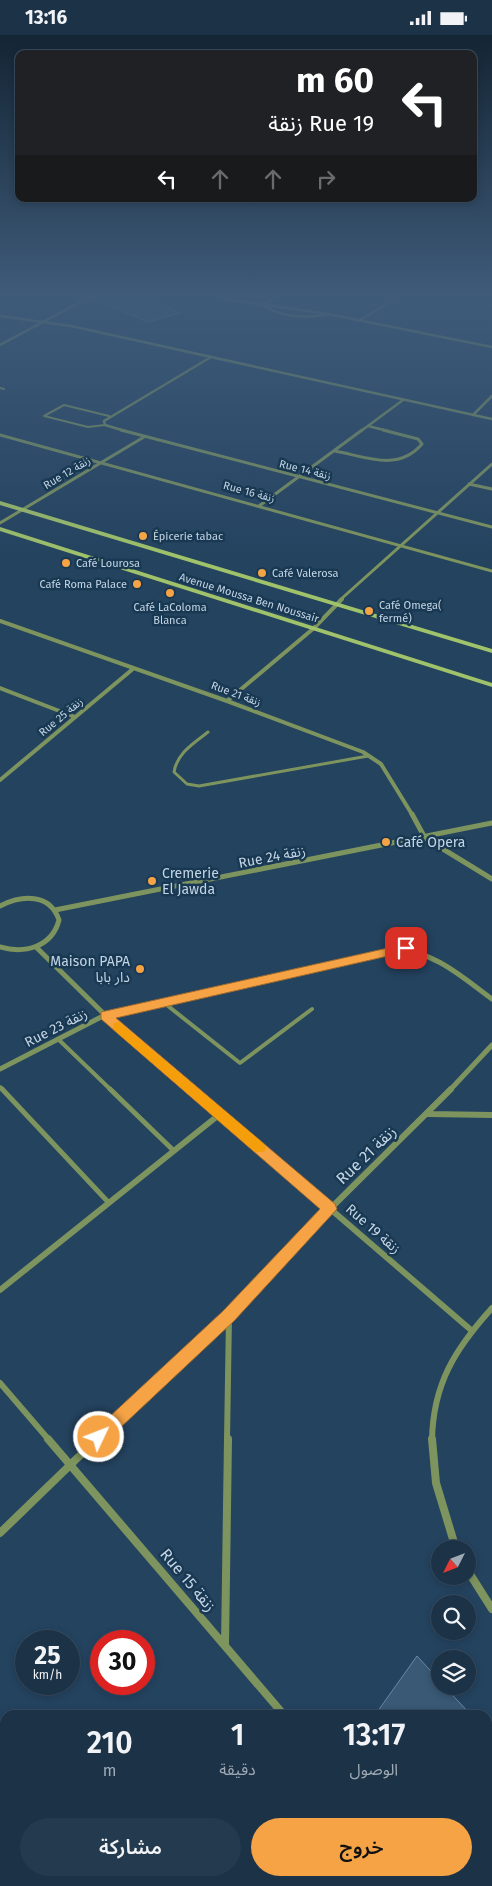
<!DOCTYPE html>
<html lang="ar">
<head>
<meta charset="utf-8">
<style>
  :root { --surface:#1b3247; --page:#243a4e; --text:#f1f3f6; --muted:#a0aab4; --line:#394d60; --accent:#f5a345 }
  body { margin:0; font-family:"Fira Sans","Noto Sans Arabic",sans-serif; background:var(--page); color:var(--text); direction:rtl; height:100vh; display:flex; flex-direction:column; font-size:19px; white-space:nowrap }
  * { box-sizing:border-box; margin:0 }
  p { font-size:16px; color:var(--muted) }
  .icon { flex:none; width:28px; height:28px; fill:none; stroke:currentColor; stroke-width:2; stroke-linecap:round; stroke-linejoin:round }
  .map { position:relative; flex:1; overflow:hidden; direction:ltr }
  .panel { position:absolute; left:0px; top:1675px; width:492px; height:176px; display:flex; flex-direction:column; background:var(--surface); border-radius:15px 15px 0 0; box-shadow:0 2px 8px #0003,0 0 0 1px var(--line); direction:rtl }
  .panel>* { flex:none }
  .top-card { position:absolute; left:15px; top:15px; width:462px; height:152px; border-radius:10px; box-shadow:0 2px 8px #0003,0 0 0 1px var(--line); direction:rtl; background:#202124; color:#fff; overflow:hidden }
  .needle { width:32px; rotate:228deg }
  .buttons { position:absolute; left:431px; top:1505px; display:grid; gap:10px }
  .buttons a { display:grid; place-items:center; width:45px; height:45px; border-radius:50%; background:var(--surface); box-shadow:0 2px 8px #0003,0 0 0 1px var(--line); font-size:25px }
  .speed { position:absolute; left:15px; top:1595px; display:flex; gap:10px; font-size:25px; font-weight:700; text-align:center }
  .speed>* { display:grid; place-content:center; width:65px; height:65px; border-radius:50%; background:var(--surface); box-shadow:0 2px 8px #0003,0 0 0 1px var(--line); line-height:1 }
  .speed small { font-size:12px; font-weight:400 }
  .speed .limit { border:8px solid #d22; background:#fff; color:#111 }
  .pin { position:absolute; display:grid; place-items:center; width:42px; height:42px; color:#fff; margin:-21px; border-radius:10px; box-shadow:0 2px 8px #0006 }
  .me { position:absolute; width:55px; margin:-28px; rotate:47deg; stroke-linejoin:round; filter:drop-shadow(0 0 4px #0008) }
  .turn { display:flex; align-items:center; gap:18px; height:105px; padding:0 20px; font-size:22px }
  .turn .icon { width:65px; height:65px; stroke-width:2.5 }
  .turn b { display:block; font-size:35px; line-height:42px }
  .lanes { display:flex; align-items:center; height:48px; padding:0 20px; background:#0003; justify-content:center; gap:25px; direction:ltr }
  .lanes .off { opacity:.35 }
  .eta { display:flex; justify-content:space-evenly; align-items:center; height:85px; text-align:center }
  .eta b { font-size:30px; font-weight:600; line-height:35px }
  .primary-button { display:flex; gap:10px; margin-top:auto; padding:10px 20px }
  .primary-button a { flex:1; height:58px; border-radius:30px; background:var(--accent); color:#111; font-size:20px; font-weight:600; line-height:58px; text-align:center }
  .primary-button a+a { background:var(--page); color:var(--text) }
  .status { display:flex; justify-content:space-between; align-items:center; height:35px; padding:0 25px; background:var(--surface); direction:ltr }
  .status svg { height:14px; fill:currentColor }
  .map>svg:first-child { display:block }
  .building { fill:#395975; stroke:#6789a8 }
  .lines { fill:none; stroke-linecap:round; stroke-linejoin:round }
  .lane-far3 { stroke:#7e945e; stroke-width:2 }
  .lane-far2 { stroke:#7e945e; stroke-width:3 }
  .lane-far1 { stroke:#7e945e; stroke-width:4 }
  .lane { stroke:#7e945e; stroke-width:5 }
  .street-far5 { stroke:#7e945e; stroke-width:2.5 }
  .street-far4 { stroke:#7e945e; stroke-width:3 }
  .street-far3 { stroke:#7e945e; stroke-width:4 }
  .street-far2 { stroke:#7e945e; stroke-width:5 }
  .street-far1 { stroke:#7e945e; stroke-width:6 }
  .street { stroke:#7e945e; stroke-width:8 }
  .secondary { fill:#a0c26a; fill-rule:evenodd }
  .route { fill:#f5a345; stroke:#9f6a2d }
  .slow { fill:#f59e0b }
  .poi-dot { fill:#f5a345; stroke:#193953; stroke-width:2 }
  .labels { text-anchor:middle; dominant-baseline:central; stroke-width:5; stroke-linejoin:round; paint-order:stroke }
  .far-street-label { font-size:11px; fill:#c3d4e5; stroke:#193953 }
  .far-poi-label { font-size:11px; fill:#c3d4e5; stroke:#193953; text-anchor:start }
  .poi-label { font-size:14px; fill:#c3d4e5; stroke:#193953; text-anchor:start }
  .street-label { font-size:14px; fill:#c3d4e5; stroke:#193953 }
  .near-street-label { font-size:16px; fill:#c3d4e5; stroke:#193953 }
</style>
</head>
<body>
<div class="status"><b>13:16</b><svg viewBox="0 0 49 12"><path d="M0 12V9h3v3zM5 12V6h3v6zM10 12V3h3v9zM15 12V0h3v12zM26 1h20v11H26zM47 4h2v5h-2z"/></svg></div>
<div class="map">
<svg width="492" height="1851" viewBox="0 0 492 1851">
  <rect width="100%" height="100%" fill="#24435f"/>
  <path class="building" d="M91,263h54l35,15 -32,9z
    M417,1621l23,25v5h4l27,29h-96z"/>
  <g class="lines">
    <path class="lane-far3" d="M360,285l37,-22
      M0,353l4,1
      M105,390l-17,2 -44,-11 20,-11 45,11"/>
    <path class="lane-far2" d="M208,697c-14,11 -31,21 -34,40l13,12 12,2 169,-30"/>
    <path class="lane-far1" d="M163,967l77,61 72,-54
      M58,1004l53,51
      M0,1052l3,3"/>
    <path class="lane" d="M2,1054l107,114
      M110,1054l64,62"/>
    <path class="street-far5" d="M218,263l110,16 164,33
      M276,263l-13,7c18,13 41,13 63,10
      M0,281l71,10 421,93
      M0,310l88,-47
      M473,380l19,-19
      M368,391l20,5
      M125,396l-20,-6 -1,-4 107,-64
      M361,396l42,-31"/>
    <path class="street-far4" d="M121,395l371,97
      M0,400l492,136
      M335,416c32,6 63,21 87,-7l-4,-5 -35,-9
      M469,449l23,5
      M259,471l103,-76
      M0,488l144,-86
      M340,565l152,-136"/>
    <path class="street-far3" d="M0,586l227,80 136,51 18,12 32,52
      M0,653l75,29
      M227,666l87,-73 28,-29
      M0,745l134,-112"/>
    <path class="street-far2" d="M412,779l13,24 67,41
      M0,871c22,-11 50,-13 59,14 -7,27 -34,34 -59,27
      M55,875l437,-87
      M36,912l69,68 88,75
      M0,1034l105,-54 290,-66c39,2 67,28 97,50
      M450,1055l42,-45"/>
    <path class="street-far1" d="M191,1054l280,241
      M428,1079l64,1
      M0,1255l220,-176
      M0,1348l49,57
      M95,1405l134,-124 101,-107 121,-120
      M227,1405l2,-124
      M432,1405c1,-56 23,-91 60,-132"/>
    <path class="street" d="M48,1404l236,276
      M432,1404l4,44 20,66
      M0,1498l97,-94
      M468,1536l24,38
      M225,1610l3,-206
      M488,1720l4,-7
      M0,1764l5,8
      M53,1846l3,5
      M426,1846l4,5
      M402,1851l3,-5"/>
    <path class="secondary" d="M0,466l492,148v4l-492,-148z
      M0,492l492,156v4l-492,-156z"/>
  </g>
  <linearGradient id="sky" x2="0" y2="1"><stop stop-color="#142534"/><stop offset="0.5" stop-color="#3f5b7a"/><stop offset="1" stop-color="#3f5b7a" stop-opacity="0"/></linearGradient>
  <rect width="492" height="522" fill="url(#sky)"/>
  <path class="route" d="M406,909l4,1v6l-294,67 219,186 2,5 -103,112 -130,122 -5,2 -6,-2 -2,-6 2,-5 130,-121 97,-102 -219,-190v-7z"/>
  <path class="slow" d="M119,987l145,122 2,4 -2,4h-9l-141,-122 -1,-3 1,-4z"/>
  <g class="poi-dot">
    <circle cx="143" cy="501" r="5"/>
    <circle cx="66" cy="528" r="5"/>
    <circle cx="262" cy="538" r="5"/>
    <circle cx="137" cy="549" r="5"/>
    <circle cx="170" cy="558" r="5"/>
    <circle cx="369" cy="576" r="5"/>
    <circle cx="386" cy="807" r="5"/>
    <circle cx="152" cy="846" r="5"/>
    <circle cx="140" cy="934" r="5"/>
  </g>
  <g class="labels">
    <g class="far-street-label">
      <text transform="translate(305 435) rotate(14)">Rue 14 زنقة</text>
      <text transform="translate(67 438) rotate(-31)">Rue 12 زنقة</text>
      <text transform="translate(249 457) rotate(15)">Rue 16 زنقة</text>
      <text transform="translate(249 563) rotate(17)">Avenue Moussa Ben Noussair</text>
      <text transform="translate(236 659) rotate(20)">Rue 21 زنقة</text>
      <text transform="translate(61 682) rotate(-40)">Rue 25 زنقة</text>
    </g>
    <g class="far-poi-label">
      <text x="153" y="501">Épicerie tabac</text>
      <text x="76" y="528">Café Lourosa</text>
      <text x="272" y="538">Café Valerosa</text>
      <text x="127" y="549" text-anchor="end">Café Roma Palace</text>
      <text x="379" y="570">Café Omega(<tspan x="379" dy="13">fermé)</tspan></text>
      <text x="170" y="572" text-anchor="middle">Café LaColoma<tspan x="170" dy="13">Blanca</tspan></text>
    </g>
    <g class="poi-label">
      <text x="396" y="807">Café Opera</text>
      <text x="162" y="838">Cremerie<tspan x="162" dy="16">El Jawda</tspan></text>
      <text x="130" y="926" text-anchor="end">Maison PAPA<tspan x="130" dy="16">دار بابا</tspan></text>
    </g>
    <g class="street-label">
      <text transform="translate(272 822) rotate(-11)">Rue 24 زنقة</text>
      <text transform="translate(56 993) rotate(-27)">Rue 23 زنقة</text>
      <text transform="translate(373 1194) rotate(41)">Rue 19 زنقة</text>
    </g>
    <g class="near-street-label">
      <text transform="translate(366 1120) rotate(-44)">Rue 21 زنقة</text>
      <text transform="translate(188 1545) rotate(50)">Rue 15 زنقة</text>
    </g>
  </g>
</svg>
<div class="buttons">
<a><svg class="needle" viewBox="-14 -14 28 28"><path d="M0-13l5 13h-10z" fill="#e53935"/><path d="M0 13l5-13h-10z" fill="#a0aab4"/></svg></a>
<a><svg class="icon" aria-label="search" viewBox="0 0 24 24"><circle cx="10" cy="10" r="6"/><path d="M15 15l6 6"/></svg></a>
<a><svg class="icon" aria-label="layers" viewBox="0 0 24 24"><path d="M12 4l9 5-9 5-9-5zM3 14l9 5 9-5"/></svg></a>
</div>
<div class="speed"><div>25<small>km/h</small></div><div class="limit">30</div></div>
<div class="pin" style="left:406px;top:913px;background:#d93025"><svg class="icon" aria-label="arrive" viewBox="0 0 24 24"><path d="M6 21V4h12l-3 4 3 4H6"/></svg></div>
<svg class="me" style="left:99px;top:1402px" viewBox="-20 -20 40 40"><circle r="17" fill="#f5a345" stroke="#fff" stroke-width="3"/><path d="M0-11L8 9 0 5-8 9z" fill="#fff"/></svg>
<div class="top-card">
<div class="turn"><svg class="icon" aria-label="left" viewBox="0 0 24 24"><path d="M17 20v-9H6M10 6l-5 5 5 5"/></svg><div><b>60 m</b>Rue 19 زنقة</div></div>
<div class="lanes"><svg class="icon" aria-label="left" viewBox="0 0 24 24"><path d="M17 20v-9H6M10 6l-5 5 5 5"/></svg><svg class="icon off" aria-label="ahead" viewBox="0 0 24 24"><path d="M12 20V5M6 11l6-6 6 6"/></svg><svg class="icon off" aria-label="ahead" viewBox="0 0 24 24"><path d="M12 20V5M6 11l6-6 6 6"/></svg><svg class="icon off" aria-label="right" viewBox="0 0 24 24"><path d="M7 20v-9h11M14 6l5 5-5 5"/></svg></div>
</div>
<section class="panel">
<div class="eta">
<div><b>13:17</b><p>الوصول</p></div>
<div><b>1</b><p>دقيقة</p></div>
<div><b>210</b><p>m</p></div>
</div>
<div class="primary-button"><a>خروج</a><a>مشاركة</a></div>
</section>
</div>
</body>
</html>
